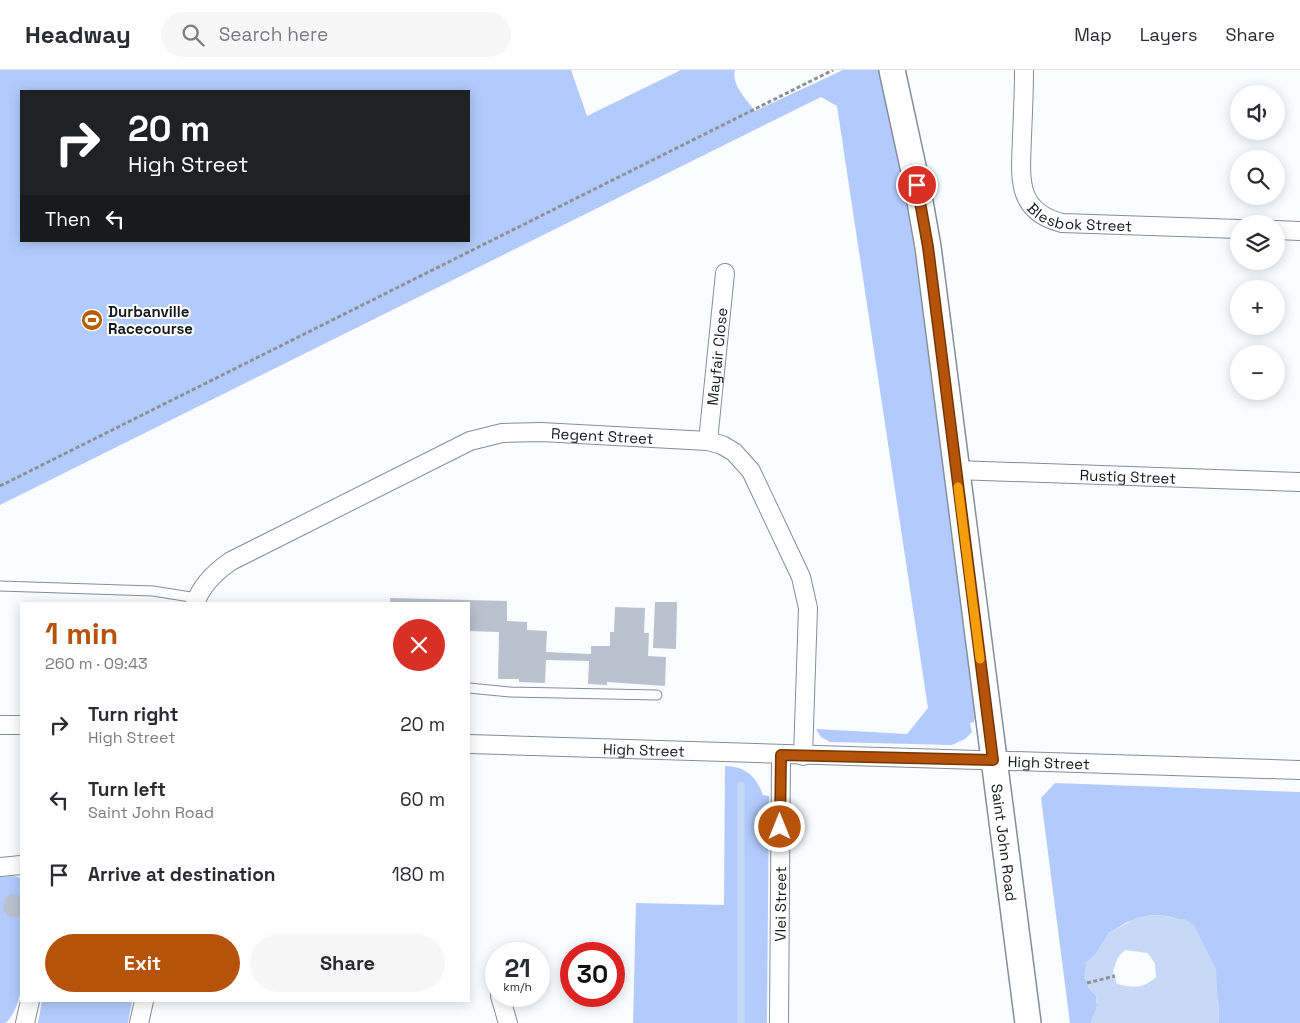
<!DOCTYPE html>
<html lang="en">
<head>
<meta charset="utf-8">
<style>
  :root { --surface:#fff; --page:#f7f7f7; --text:#2b2b33; --muted:#7c7c81; --line:#e1e1e2; --accent:#b45309 }
  body { margin:0; font-family:"Space Grotesk",sans-serif; background:var(--page); color:var(--text); height:100vh; display:flex; flex-direction:column; font-size:19px; white-space:nowrap }
  * { box-sizing:border-box; margin:0 }
  p { font-size:16px; color:var(--muted) }
  .icon { flex:none; width:28px; height:28px; fill:none; stroke:currentColor; stroke-width:2; stroke-linecap:round; stroke-linejoin:round }
  .map { position:relative; flex:1; overflow:hidden }
  .drawer { position:absolute; left:20px; top:532px; width:450px; height:400px; display:flex; flex-direction:column; background:var(--surface); border-radius:0px; box-shadow:0 2px 12px #0003 }
  .drawer>* { flex:none }
  .top-card { position:absolute; left:20px; top:20px; width:450px; height:152px; border-radius:0px; box-shadow:0 2px 12px #0003; background:#202124; color:#fff; overflow:hidden }
  .buttons { position:absolute; left:1230px; top:15px; display:grid; gap:10px }
  .buttons a { display:grid; place-items:center; width:55px; height:55px; border-radius:50%; background:var(--surface); box-shadow:0 2px 12px #0003; font-size:25px }
  .speed { position:absolute; left:485px; top:872px; display:flex; gap:10px; font-size:25px; font-weight:700; text-align:center }
  .speed>* { display:grid; place-content:center; width:65px; height:65px; border-radius:50%; background:var(--surface); box-shadow:0 2px 12px #0003; line-height:1 }
  .speed small { font-size:12px; font-weight:400 }
  .speed .limit { border:8px solid #d22; background:#fff; color:#111 }
  .pin { position:absolute; display:grid; place-items:center; width:42px; height:42px; color:#fff; margin:-21px; border:2px solid #fff; border-radius:50%; box-shadow:0 1px 5px #0007 }
  .me { position:absolute; width:55px; margin:-28px; rotate:0deg; stroke-linejoin:round; filter:drop-shadow(0 0 4px #0008) }
  .turn { display:flex; align-items:center; gap:18px; height:105px; padding:0 25px; font-size:22px }
  .turn .icon { width:65px; height:65px; stroke-width:2.5 }
  .turn b { display:block; font-size:35px; line-height:42px }
  .then { display:flex; align-items:center; height:48px; padding:0 25px; background:#0003; gap:10px; font-size:19px }
  .round { display:grid; place-items:center; flex:none; width:52px; height:52px; border-radius:26px; background:var(--page) }
  .summary { display:flex; align-items:center; justify-content:space-between; height:85px; padding:0 25px }
  h1 { font-size:30px; font-weight:600; line-height:38px; color:var(--accent) }
  .cta { display:flex; gap:10px; margin-top:auto; padding:10px 25px }
  .cta a { flex:1; height:58px; border-radius:30px; background:var(--accent); color:#fff; font-size:20px; font-weight:600; line-height:58px; text-align:center }
  .cta a+a { background:var(--page); color:var(--text) }
  ul { padding:0; list-style:none }
  li { display:flex; align-items:center; gap:15px; height:75px; padding:0 25px }
  li div { flex:1 }
  li b { display:block; font-size:19px }
  li em { font-style:normal }
  header { display:flex; align-items:center; gap:30px; box-sizing:border-box; height:70px; padding:0 25px; background:var(--surface); border-bottom:1px solid var(--line) }
  header strong { font-size:24px }
  nav { display:flex; gap:28px; margin-inline-start:auto; font-size:18px }
  .search { width:350px; height:45px; background:var(--page); display:flex; align-items:center; gap:12px; box-sizing:border-box; padding:0 18px; border-radius:28px; color:var(--muted); font-size:19px }
  .map>svg:first-child { display:block }
  .green { fill:#b2cbfc; fill-rule:evenodd }
  .water { fill:#c8d8f7; fill-rule:evenodd }
  .lines { fill:none; stroke-linecap:round; stroke-linejoin:round }
  .stream { stroke:#c8d8f7; stroke-width:7 }
  .building { fill:#bac2d0 }
  .service-casing { stroke:#858c9a; stroke-width:11 }
  .minor-casing { stroke:#858c9a; stroke-width:20 }
  .secondary-casing { stroke:#858c9a; stroke-width:28 }
  .path { stroke:#8e9094; stroke-width:3; stroke-dasharray:4 2.5; stroke-linecap:butt }
  .service { stroke:#fff; stroke-width:9 }
  .minor { stroke:#fff; stroke-width:18 }
  .secondary { stroke:#fff; stroke-width:25 }
  .route-casing { stroke:#753606; stroke-width:12 }
  .route { stroke:#b45309; stroke-width:9 }
  .slow { stroke:#f59e0b; stroke-width:9 }
  .labels { text-anchor:middle; dominant-baseline:central; stroke-width:4; stroke-linejoin:round; paint-order:stroke }
  .street-label { font-size:15px; fill:#15181d; stroke:#fff }
  .poi-label { font-size:15px; font-weight:bold; fill:#15181d; stroke:#fff; text-anchor:start }
</style>
</head>
<body>
<header>
<strong>Headway</strong>
<div class="search"><svg class="icon" aria-label="search" viewBox="0 0 24 24"><circle cx="10" cy="10" r="6"/><path d="M15 15l6 6"/></svg>Search here</div>
<nav><a>Map</a><a>Layers</a><a>Share</a></nav>
</header>
<div class="map">
<svg width="1300" height="953" viewBox="0 0 1300 953">
  <rect width="100%" height="100%" fill="#fafcff"/>
  <path class="green" d="M0,0h571l16,46 94,-46h54c-4,15 12,30 20,41l88,-41h36l23,108 13,77 60,462 -1,5 -4,1 2,9 -7,7 -13,6 -122,-3 -9,-5 -5,-8 91,5 21,-26 -91,-602 -16,-9 -821,408zM469,21v150h-448v-150z
    M725,696c20,0 32,11 38,29l6,1 -2,227h-134l3,-120 88,2z
    M1055,713l245,9v231h-81l-1,-23 -33,-81h-7l-11,-3 -17,-1 -23,7 -18,11 -14,22 -9,8 2,24 8,9 1,10 -6,17h-21l-29,-225z
    M14,806l7,2v112c-3,14 -6,23 -15,33h-6v-146z
    M42,931h90l-4,22h-90z"/>
  <path class="water" d="M1149,845l18,1 11,3h7l9,6 22,44 3,54h-128l6,-17 -1,-10 -8,-9 -4,-10 2,-14 9,-8 14,-22 27,-15zM1125,880l23,3 7,11 1,13c-13,12 -23,11 -39,7l-4,-13 5,-14z"/>
  <g class="lines">
    <path class="stream" d="M741,715v238"/>
  </g>
  <path class="building" d="M390,528l117,3v20l20,1v8l20,1 -1,21 45,2v-8h19v-14h4l1,-25 30,1 -1,25h5l-1,23 18,1 -1,29 -58,-4v3l-19,-1 1,-23 -43,-1 -1,23 -26,-1v-3h-21l1,-47 -30,-1v-27h-79z
    M655,532h22l-1,47 -23,-1z
    M11,824l10,2v20l-3,1 -10,-1 -5,-6 2,-11z"/>
  <g class="lines">
    <g class="service-casing">
      <path id="service" d="M0,516l153,5 44,7
        M469,618l41,4 147,3"/>
    </g>
    <g class="minor-casing">
      <g id="minor">
        <path id="s1" d="M1024,0c0,22 -1,44 -2,66 -1,39 -8,75 40,87l177,6"/>
        <path d="M1276,160l24,1"/>
        <path id="s2" d="M708,371l17,-168"/>
        <path id="s3" d="M956,400l344,12"/>
        <path id="s4" d="M195,534c6,-19 20,-32 36,-43l239,-120 32,-8 39,-1 167,9 14,4 12,7 17,19 50,106 7,31 -5,148"/>
        <path d="M0,655h21"/>
        <path id="s5" d="M469,674l831,26"/>
        <path d="M0,797l21,-2"/>
        <path d="M500,926l8,27"/>
        <path d="M25,953l5,-22"/>
        <path d="M139,953l5,-22"/>
        <path id="s6" d="M779,953l2,-268"/>
      </g>
    </g>
    <g class="secondary-casing">
      <g id="secondary">
        <path id="s7" d="M892,0l25,115 11,62 100,776"/>
      </g>
    </g>
    <path class="path" d="M0,416l833,-416
      M1087,913l28,-7"/>
    <use href="#service" class="service"/>
    <use href="#minor" class="minor"/>
    <use href="#secondary" class="secondary"/>
  </g>
  <g class="lines">
    <g class="route-casing">
      <path id="route" d="M780,757l1,-72 212,5 -65,-513 -11,-62"/>
    </g>
    <use href="#route" class="route"/>
    <path class="slow" d="M958,417l22,172"/>
  </g>
  <defs>
    <g id="stadium-disc" transform="scale(1.125)"><circle r="9.5" fill="#b85d02" stroke="#fff"/><path d="M0-5a6.5 5 0 1 0 0 10a6.5 5 0 1 0 0-10ZM-3.5-1.8h7v3.6h-7Z" fill="#fff"/></g>
  </defs>
  <g fill-rule="evenodd">
    <use href="#stadium-disc" x="92" y="250"/>
  </g>
  <g class="labels">
    <g class="street-label">
      <text stroke="none"><textPath href="#s1" startOffset="190">Blesbok Street</textPath></text>
      <text stroke="none"><textPath href="#s2" startOffset="85">Mayfair Close</textPath></text>
      <text stroke="none"><textPath href="#s4" startOffset="458">Regent Street</textPath></text>
      <text stroke="none"><textPath href="#s3" startOffset="172">Rustig Street</textPath></text>
      <text stroke="none"><textPath href="#s5" startOffset="175">High Street</textPath></text>
      <text stroke="none"><textPath href="#s5" startOffset="580">High Street</textPath></text>
      <text stroke="none"><textPath href="#s7" startOffset="781">Saint John Road</textPath></text>
      <text stroke="none"><textPath href="#s6" startOffset="119">Vlei Street</textPath></text>
    </g>
    <g class="poi-label">
      <text x="108" y="241">Durbanville<tspan x="108" dy="17">Racecourse</tspan></text>
    </g>
  </g>
</svg>
<div class="buttons">
<a><svg class="icon" aria-label="sound" viewBox="0 0 24 24"><path d="M4 9h4l5-4v14l-5-4H4zM17 9q2 3 0 6"/></svg></a>
<a><svg class="icon" aria-label="search" viewBox="0 0 24 24"><circle cx="10" cy="10" r="6"/><path d="M15 15l6 6"/></svg></a>
<a><svg class="icon" aria-label="layers" viewBox="0 0 24 24"><path d="M12 4l9 5-9 5-9-5zM3 14l9 5 9-5"/></svg></a>
<a>+</a>
<a>−</a>
</div>
<div class="speed"><div>21<small>km/h</small></div><div class="limit">30</div></div>
<div class="pin" style="left:917px;top:115px;background:#d93025"><svg class="icon" aria-label="arrive" viewBox="0 0 24 24"><path d="M6 21V4h12l-3 4 3 4H6"/></svg></div>
<svg class="me" style="left:780px;top:757px" viewBox="-20 -20 40 40"><circle r="17" fill="#b45309" stroke="#fff" stroke-width="3"/><path d="M0-11L8 9 0 5-8 9z" fill="#fff"/></svg>
<div class="top-card">
<div class="turn"><svg class="icon" aria-label="right" viewBox="0 0 24 24"><path d="M7 20v-9h11M14 6l5 5-5 5"/></svg><div><b>20 m</b>High Street</div></div>
<div class="then">Then<svg class="icon" aria-label="left" viewBox="0 0 24 24"><path d="M17 20v-9H6M10 6l-5 5 5 5"/></svg></div>
</div>
<section class="drawer">
<div class="summary"><div><h1>1 min</h1><p>260 m · 09:43</p></div><a class="round" style="background:#d93025;color:#fff"><svg class="icon" aria-label="close" viewBox="0 0 24 24"><path d="M6 6l12 12M18 6L6 18"/></svg></a></div>
<ul>
<li><svg class="icon" aria-label="right" viewBox="0 0 24 24"><path d="M7 20v-9h11M14 6l5 5-5 5"/></svg><div><b>Turn right</b><p>High Street</p></div><em>20 m</em></li>
<li><svg class="icon" aria-label="left" viewBox="0 0 24 24"><path d="M17 20v-9H6M10 6l-5 5 5 5"/></svg><div><b>Turn left</b><p>Saint John Road</p></div><em>60 m</em></li>
<li><svg class="icon" aria-label="arrive" viewBox="0 0 24 24"><path d="M6 21V4h12l-3 4 3 4H6"/></svg><div><b>Arrive at destination</b></div><em>180 m</em></li>
</ul>
<div class="cta"><a>Exit</a><a>Share</a></div>
</section>
</div>
</body>
</html>
